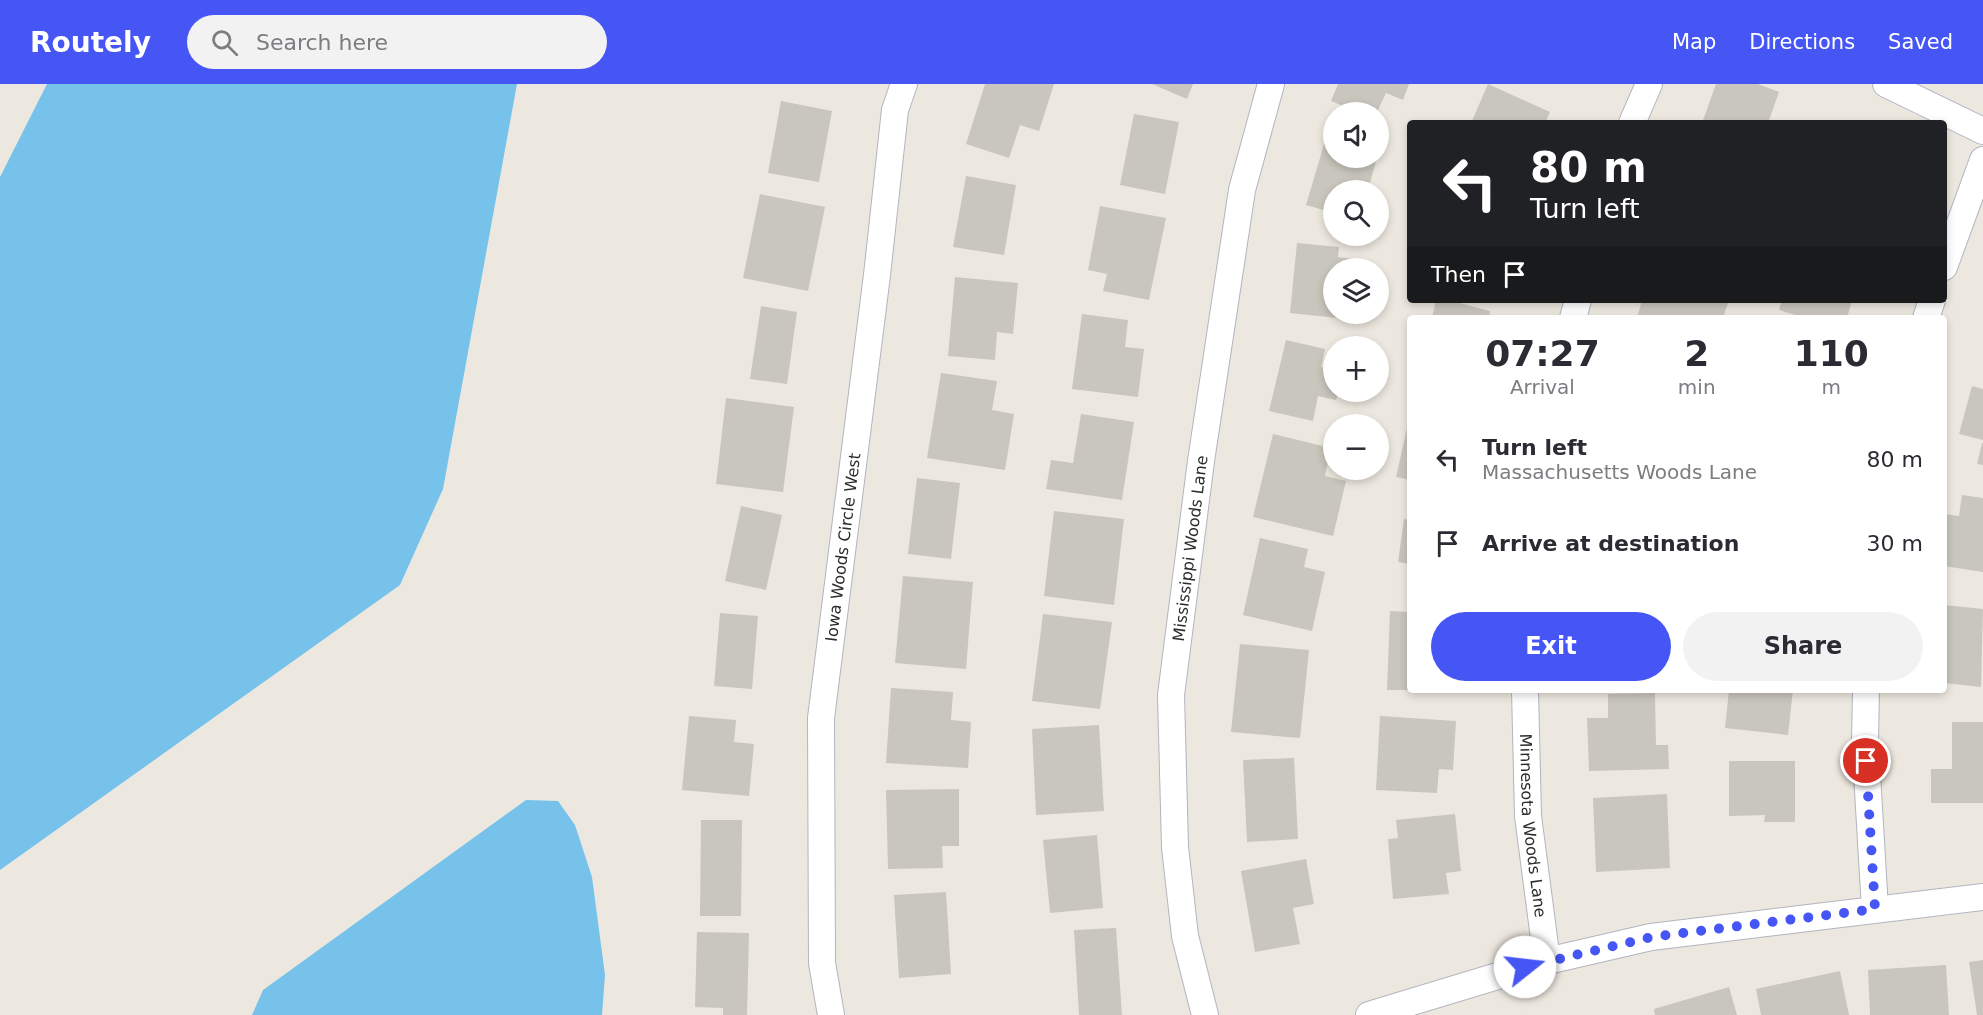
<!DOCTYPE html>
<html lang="en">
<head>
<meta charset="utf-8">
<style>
  :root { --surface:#fff; --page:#f2f2f3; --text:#2b2b33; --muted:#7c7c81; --accent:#4556f4 }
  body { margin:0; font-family:"DejaVu Sans",sans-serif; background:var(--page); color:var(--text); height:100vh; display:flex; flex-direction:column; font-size:22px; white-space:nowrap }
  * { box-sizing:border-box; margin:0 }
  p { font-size:20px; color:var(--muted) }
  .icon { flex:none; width:33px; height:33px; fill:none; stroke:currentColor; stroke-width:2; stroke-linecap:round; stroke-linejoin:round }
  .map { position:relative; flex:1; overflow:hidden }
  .side { position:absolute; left:1407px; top:231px; width:540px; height:378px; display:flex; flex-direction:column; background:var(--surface); border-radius:6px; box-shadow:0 3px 9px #0003 }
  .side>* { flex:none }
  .top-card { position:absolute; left:1407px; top:36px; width:540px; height:183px; border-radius:6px; box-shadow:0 3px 9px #0003; background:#202124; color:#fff; overflow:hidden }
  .fabs { position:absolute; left:1323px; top:18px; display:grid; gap:12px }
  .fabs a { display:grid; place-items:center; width:66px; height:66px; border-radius:50%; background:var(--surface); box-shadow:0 3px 9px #0003; font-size:30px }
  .pin { position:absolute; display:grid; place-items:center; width:51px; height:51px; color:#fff; margin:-26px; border:3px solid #fff; border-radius:50%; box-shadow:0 2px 6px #0007 }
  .me { position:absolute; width:66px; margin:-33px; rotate:74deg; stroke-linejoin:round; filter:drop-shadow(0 0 4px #0008) }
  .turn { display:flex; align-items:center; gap:21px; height:126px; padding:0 24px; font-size:27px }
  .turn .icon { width:78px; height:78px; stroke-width:2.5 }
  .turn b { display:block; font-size:42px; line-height:51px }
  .then { display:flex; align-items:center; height:57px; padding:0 24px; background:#0003; gap:12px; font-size:22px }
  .eta { display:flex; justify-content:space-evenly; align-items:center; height:102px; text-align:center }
  .eta b { font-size:36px; font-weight:700; line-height:42px }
  .primary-button { display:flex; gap:12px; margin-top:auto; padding:12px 24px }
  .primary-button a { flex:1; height:69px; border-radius:36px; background:var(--accent); color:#fff; font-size:24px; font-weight:700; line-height:69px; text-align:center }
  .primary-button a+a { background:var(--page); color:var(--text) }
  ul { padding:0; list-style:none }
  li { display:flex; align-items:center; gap:18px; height:84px; padding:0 24px }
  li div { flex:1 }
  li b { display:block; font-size:22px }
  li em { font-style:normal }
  header { display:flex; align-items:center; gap:36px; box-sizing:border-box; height:84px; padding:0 30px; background:var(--accent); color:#fff }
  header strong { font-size:28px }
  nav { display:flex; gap:33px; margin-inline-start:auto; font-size:21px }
  .search { width:420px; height:54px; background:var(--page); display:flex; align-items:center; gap:15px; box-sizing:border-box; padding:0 21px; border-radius:33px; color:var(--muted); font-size:22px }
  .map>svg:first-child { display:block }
  .water { fill:#76c2eb }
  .building { fill:#c9c6bd }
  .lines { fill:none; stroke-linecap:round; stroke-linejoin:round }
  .street-casing { stroke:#b2b4bf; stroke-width:28 }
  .street { stroke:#fff; stroke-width:26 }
  .route { stroke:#4556f4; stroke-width:10; stroke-dasharray:0 18 }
  .labels { text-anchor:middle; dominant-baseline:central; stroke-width:5; stroke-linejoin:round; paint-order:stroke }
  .street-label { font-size:16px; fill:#2c2c2c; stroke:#fff }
</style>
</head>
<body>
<header>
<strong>Routely</strong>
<div class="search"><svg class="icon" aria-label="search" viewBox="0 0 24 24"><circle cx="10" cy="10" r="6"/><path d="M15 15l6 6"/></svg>Search here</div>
<nav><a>Map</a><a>Directions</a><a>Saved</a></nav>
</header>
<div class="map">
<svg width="1983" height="931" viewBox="0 0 1983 931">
  <rect width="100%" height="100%" fill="#ede8df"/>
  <path class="water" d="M47,0h470l-74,405 -43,96 -400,285v-693z
    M526,716l32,1 17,24 17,52 13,98 -3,40h-350l11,-25z"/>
  <path class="building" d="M985,0h69l-15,47 -19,-6 -11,33 -43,-14z
    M1152,0h41l-6,15z
    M1338,0h71l-6,16 -17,-7 -9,19h-19l-27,-11z
    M1488,0l62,28 -5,11h-74z
    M1716,0h42l21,8 -11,31h-66z
    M781,17l51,10 -13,71 -51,-9z
    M1134,30l45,8 -14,72 -45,-9z
    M1327,50l7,2v22h43l-9,32h-34v23l-28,-8z
    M966,92l50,9 -12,70 -51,-8z
    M760,110l65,13 -17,84 -65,-13z
    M1100,122l66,12 -17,82 -46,-9 4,-17 -19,-4z
    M1297,159l42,4 -1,10 15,2 -1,9h-18v46h14l-1,5 -57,-6z
    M955,193l63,6 -5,51 -16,-2 -2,28 -47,-4z
    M1436,216h12l42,11 -1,7h-57z
    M1642,216h87l-6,18h-86z
    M1782,216h70l-5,18h-42l-26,-8z
    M761,222l36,6 -10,72 -37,-5z
    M1082,230l46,6 -3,27 19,2 -6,48 -66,-8z
    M1286,256l39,9 -4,18 13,3v22h4l-2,8 -18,-4 -5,25 -44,-10z
    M941,289l56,8 -5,29 22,4 -9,56 -78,-12z
    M1972,302l11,3v51l-24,-6z
    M726,314l68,9 -11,85 -67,-8z
    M1081,330l53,8 -12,78 -76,-11 5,-29 22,3z
    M1409,335h1v61l-14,-3z
    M1273,350l58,14 -6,28 21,5 -13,55 -80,-19z
    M1982,359h1v22l-6,-1z
    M917,394l43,5 -9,76 -43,-5z
    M1962,411l21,3v74l-39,-6v-52l15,2z
    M741,422l41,9 -16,75 -41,-9z
    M1054,427l70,8 -10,86 -70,-9z
    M1404,435l6,1v44l-12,-2z
    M1260,454l48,11 -4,18 21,5 -13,59 -69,-16z
    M903,492l70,6 -7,87 -71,-6z
    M1944,521l39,4 -2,78 -37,-4z
    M1390,527l20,1v78h-23z
    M720,529l38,3 -6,73 -38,-3z
    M1043,530l69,8 -12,87 -68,-8z
    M1240,560l69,6 -9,88 -69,-6z
    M891,604l62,4 -2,28 20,2 -3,46 -82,-5z
    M1729,606h64l-5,45 -63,-7z
    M1655,609l1,52h12l1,24 -80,2 -2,-53h21v-24z
    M689,632l47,4 -2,22 20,2 -5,52 -67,-6z
    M1380,632l76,5 -3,49 -14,-1 -2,24 -61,-3z
    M1952,638h31v81h-52v-34h21z
    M1099,641l5,86 -68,4 -4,-86z
    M1294,674l4,81 -51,3 -4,-82z
    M1729,677h66v61h-31l1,-7 -36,1z
    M959,705v57h-17l1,22 -55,1 -2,-79z
    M1667,710l3,74 -74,4 -3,-74z
    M1455,730l6,57 -15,2 3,21 -56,5 -5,-60 10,-1 -2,-18z
    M701,736h41l-1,96h-41z
    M1097,751l6,73 -53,5 -7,-73z
    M1306,775l8,45 -21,4 7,36 -45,8 -14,-81z
    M946,808l5,82 -52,4 -5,-83z
    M1116,844l6,87h-43l-5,-85z
    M697,848l52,1 -2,82h-24v-7l-28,-1z
    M1983,876v55h-6l-8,-53z
    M1946,881l3,50h-79l-2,-45z
    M1840,887l9,44h-88l-5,-26z
    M1729,903l8,28h-82l-1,-6z"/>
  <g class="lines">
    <g class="street-casing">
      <g id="street">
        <path d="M1886,0l97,47"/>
        <path d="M1632,39l17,-39"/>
        <path d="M1944,183l39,-107"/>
        <path d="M1573,234l5,-18"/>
        <path d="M1926,234l6,-18"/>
        <path id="s1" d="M1525,606l3,126 19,145"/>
        <path d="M1866,606l-1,50 10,169"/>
        <path id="s2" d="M831,931l-9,-52 -1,-245 56,-443 18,-165 9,-26"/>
        <path id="s3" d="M1205,931l-20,-79 -10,-89 -4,-152 30,-234 41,-271 29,-106"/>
        <path d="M1369,931l178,-54 104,-24 332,-40"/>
      </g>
    </g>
    <use href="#street" class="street"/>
  </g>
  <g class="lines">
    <path class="route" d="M1525,883l127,-30 223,-28 -9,-148"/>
  </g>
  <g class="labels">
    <g class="street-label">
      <text stroke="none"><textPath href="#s2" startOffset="470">Iowa Woods Circle West</textPath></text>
      <text stroke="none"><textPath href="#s3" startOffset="471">Mississippi Woods Lane</textPath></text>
      <text stroke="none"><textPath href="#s1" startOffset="136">Minnesota Woods Lane</textPath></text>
    </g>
  </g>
</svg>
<div class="fabs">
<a><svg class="icon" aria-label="sound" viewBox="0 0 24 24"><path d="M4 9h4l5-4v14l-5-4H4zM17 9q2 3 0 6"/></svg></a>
<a><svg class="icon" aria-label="search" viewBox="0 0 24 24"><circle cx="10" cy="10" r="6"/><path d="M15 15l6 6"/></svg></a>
<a><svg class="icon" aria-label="layers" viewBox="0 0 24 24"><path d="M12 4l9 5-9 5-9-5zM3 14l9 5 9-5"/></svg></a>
<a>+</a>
<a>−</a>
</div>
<div class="pin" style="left:1866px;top:677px;background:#d93025"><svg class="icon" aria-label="arrive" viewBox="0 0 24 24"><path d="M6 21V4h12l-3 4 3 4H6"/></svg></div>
<svg class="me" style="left:1525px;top:883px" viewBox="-20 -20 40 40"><circle r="19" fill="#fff"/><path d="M0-13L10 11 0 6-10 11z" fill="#4556f4"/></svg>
<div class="top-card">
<div class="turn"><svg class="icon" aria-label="left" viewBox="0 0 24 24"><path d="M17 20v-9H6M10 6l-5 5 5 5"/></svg><div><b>80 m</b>Turn left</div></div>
<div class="then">Then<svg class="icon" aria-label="arrive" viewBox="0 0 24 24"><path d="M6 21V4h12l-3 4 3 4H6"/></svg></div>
</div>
<section class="side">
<div class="eta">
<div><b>07:27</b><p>Arrival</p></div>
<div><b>2</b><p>min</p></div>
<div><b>110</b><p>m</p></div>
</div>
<ul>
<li><svg class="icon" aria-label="left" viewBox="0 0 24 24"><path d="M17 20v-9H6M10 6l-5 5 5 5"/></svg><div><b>Turn left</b><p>Massachusetts Woods Lane</p></div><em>80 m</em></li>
<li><svg class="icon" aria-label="arrive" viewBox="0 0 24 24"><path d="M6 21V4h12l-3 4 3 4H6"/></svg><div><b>Arrive at destination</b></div><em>30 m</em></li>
</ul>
<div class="primary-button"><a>Exit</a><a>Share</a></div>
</section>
</div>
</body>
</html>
